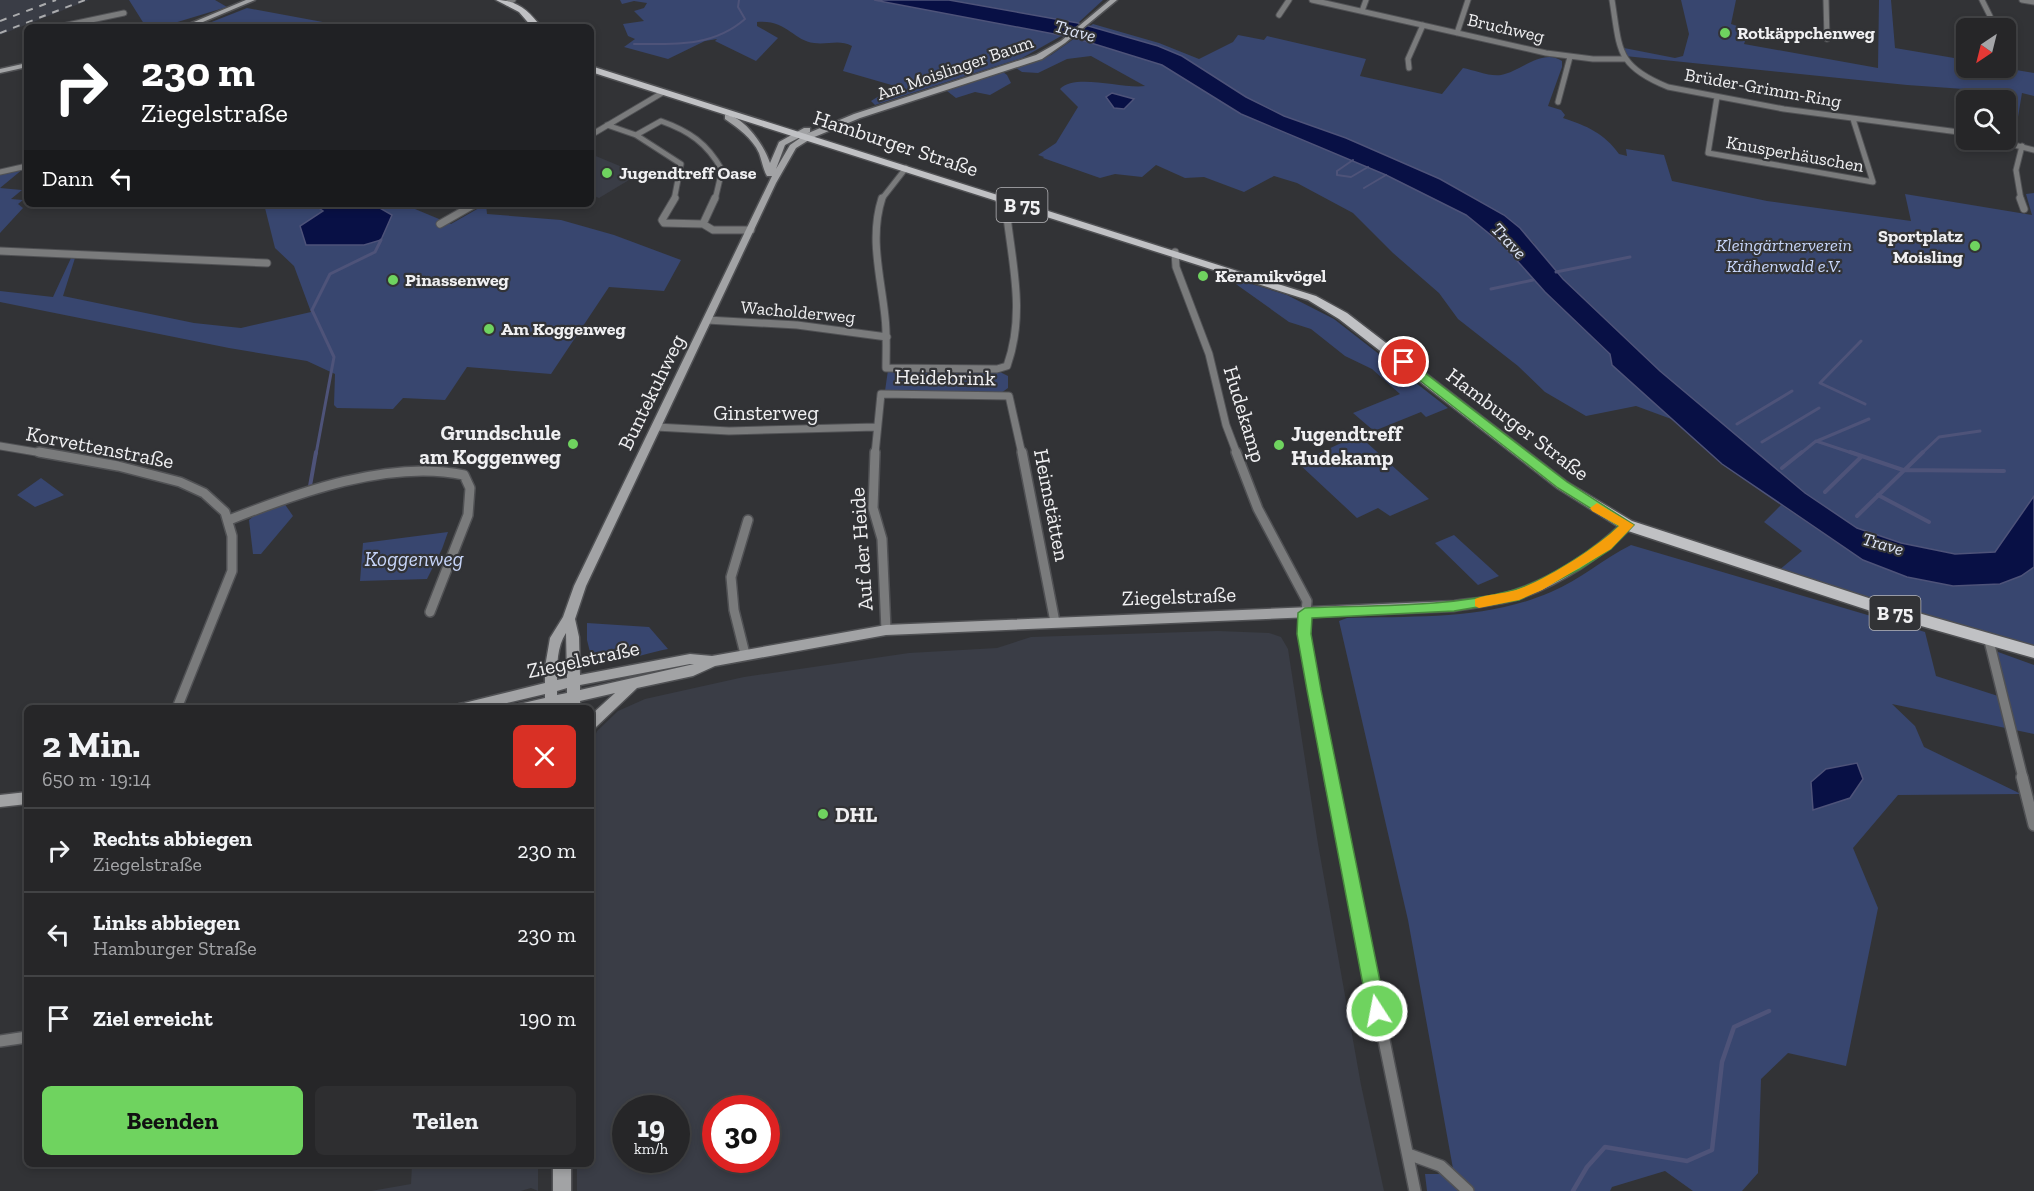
<!DOCTYPE html>
<html lang="de">
<head>
<meta charset="utf-8">
<style>
  :root { --surface:#262628; --page:#2e2e30; --text:#f1f3f6; --muted:#a4a5a8; --line:#424345; --accent:#6fd35f }
  body { margin:0; font-family:"Zilla Slab",serif; background:var(--page); color:var(--text); height:100vh; display:flex; flex-direction:column; font-size:22px; white-space:nowrap }
  * { box-sizing:border-box; margin:0 }
  p { font-size:20px; color:var(--muted) }
  .icon { flex:none; width:33px; height:33px; fill:none; stroke:currentColor; stroke-width:2; stroke-linecap:round; stroke-linejoin:round }
  .map { position:relative; flex:1; overflow:hidden }
  .side { position:absolute; left:24px; top:705px; width:570px; height:462px; display:flex; flex-direction:column; background:var(--surface); border-radius:9px; box-shadow:0 3px 9px #0003,0 0 0 2px var(--line) }
  .side>* { flex:none }
  .banner { position:absolute; left:24px; top:24px; width:570px; height:183px; border-radius:9px; box-shadow:0 3px 9px #0003,0 0 0 2px var(--line); background:#202124; color:#fff; overflow:hidden }
  .needle { width:39px; rotate:215deg }
  .buttons { position:absolute; left:1956px; top:18px; display:grid; gap:12px }
  .buttons a { display:grid; place-items:center; width:60px; height:60px; border-radius:9px; background:var(--surface); box-shadow:0 3px 9px #0003,0 0 0 2px var(--line); font-size:30px }
  .speed { position:absolute; left:612px; top:1095px; display:flex; gap:12px; font-size:30px; font-weight:700; text-align:center }
  .speed>* { display:grid; place-content:center; width:78px; height:78px; border-radius:50%; background:var(--surface); box-shadow:0 3px 9px #0003,0 0 0 2px var(--line); line-height:1 }
  .speed small { font-size:15px; font-weight:400 }
  .speed .limit { border:9px solid #d22; background:#fff; color:#111 }
  .pin { position:absolute; display:grid; place-items:center; width:51px; height:51px; color:#fff; margin:-26px; border:3px solid #fff; border-radius:50%; box-shadow:0 2px 6px #0007 }
  .me { position:absolute; width:66px; margin:-33px; rotate:349deg; stroke-linejoin:round; filter:drop-shadow(0 0 4px #0008) }
  .turn { display:flex; align-items:center; gap:21px; height:126px; padding:0 18px; font-size:27px }
  .turn .icon { width:78px; height:78px; stroke-width:2.5 }
  .turn b { display:block; font-size:42px; line-height:51px }
  .then { display:flex; align-items:center; height:57px; padding:0 18px; background:#0003; gap:12px; font-size:22px }
  .round { display:grid; place-items:center; flex:none; width:63px; height:63px; border-radius:9px; background:var(--page) }
  .headline { display:flex; align-items:center; justify-content:space-between; height:102px; padding:0 18px }
  h1 { font-size:36px; font-weight:800; line-height:45px }
  .action { display:flex; gap:12px; margin-top:auto; padding:12px 18px }
  .action a { flex:1; height:69px; border-radius:9px; background:var(--accent); color:#111; font-size:24px; font-weight:800; line-height:69px; text-align:center }
  .action a+a { background:var(--page); color:var(--text) }
  ul { padding:0; list-style:none }
  li { display:flex; align-items:center; gap:18px; height:84px; padding:0 18px; border-top:2px solid var(--line) }
  li div { flex:1 }
  li b { display:block; font-size:22px }
  li em { font-style:normal }
  .map>svg:first-child { display:block }
  .built { fill:#3a3d46; fill-rule:evenodd }
  .green { fill:#38466f }
  .water { fill:#081045; stroke:#4e5379; stroke-width:1.5 }
  .lines { fill:none; stroke-linecap:round; stroke-linejoin:round }
  .stream-far3 { stroke:#4e5379; stroke-width:2 }
  .stream-far2 { stroke:#4e5379; stroke-width:3 }
  .stream-far1 { stroke:#4e5379; stroke-width:4 }
  .stream { stroke:#4e5379; stroke-width:4.5 }
  .street-far3-casing { stroke:#505154; stroke-width:7 }
  .street-far2-casing { stroke:#505154; stroke-width:9 }
  .street-far1-casing { stroke:#505154; stroke-width:12 }
  .street-casing { stroke:#505154; stroke-width:14 }
  .secondary-casing { stroke:#505154; stroke-width:3 }
  .primary-casing { stroke:#505154; stroke-width:3 }
  .street-far3 { stroke:#7a7b7c; stroke-width:5 }
  .street-far2 { stroke:#7a7b7c; stroke-width:7 }
  .street-far1 { stroke:#7a7b7c; stroke-width:9 }
  .street { stroke:#7a7b7c; stroke-width:11 }
  .secondary { fill:#a2a3a5; fill-rule:evenodd }
  .primary { fill:#c0c1c4; fill-rule:evenodd }
  .rail { stroke:#aaabad; stroke-width:2; stroke-dasharray:7 7; stroke-linecap:butt }
  .route { fill:#6fd35f; stroke:#48893e; stroke-width:1.5 }
  .slow { fill:#f59e0b }
  .poi-dot { fill:#6fd35f; stroke:#323336; stroke-width:2 }
  .labels { text-anchor:middle; dominant-baseline:central; stroke-width:4.5; stroke-linejoin:round; paint-order:stroke }
  .far-street-label { font-size:18px; fill:#f0f0f2; stroke:#323336 }
  .far-water-label { font-size:18px; font-style:italic; fill:#dde4f6; stroke:#323336 }
  .far-poi-label { font-size:18px; font-weight:bold; fill:#f0f0f2; stroke:#323336; text-anchor:start }
  .far-park-label { font-size:18px; font-style:italic; fill:#c7d5f9; stroke:#323336 }
  .shield { fill:#323336; stroke:#b7b7ba; stroke-width:1.5 }
  .shield-label { font-size:20px; font-weight:bold; fill:#f0f0f2 }
  .street-label { font-size:21px; fill:#f0f0f2; stroke:#323336 }
  .poi-label { font-size:21px; font-weight:bold; fill:#f0f0f2; stroke:#323336; text-anchor:start }
  .park-label { font-size:21px; font-style:italic; fill:#c7d5f9; stroke:#323336 }
</style>
</head>
<body>
<div class="map">
<svg width="2034" height="1191" viewBox="0 0 2034 1191">
  <rect width="100%" height="100%" fill="#323336"/>
  <path class="built" d="M0,0h89l-89,35z
    M591,154l48,20 -40,24 -8,-3z
    M1218,631l51,2 12,4 7,12 30,195 43,241 23,106h-807v-27h14v-418l6,-15 21,-20 27,-12 99,-22 165,-24 88,-5 34,-11zM676,1108v52h-50v-52zM766,1108v52h-50v-52z
    M412,1164h126v27l-7,-3 -10,3h-150l40,-7z"/>
  <path class="green" d="M129,0h86l12,7 -66,20h-15z
    M620,0h254l189,35 -41,23 -147,47 -4,-4 24,-15 -52,-15 9,-25c-13,-7 -24,-1 -38,-3 -20,-2 -28,-24 -57,-21v4l21,12 -22,23 -41,-20 2,-2 -12,2 -37,18 -44,-12 11,-8 -7,-3 -5,-12 21,-3 -10,-10 10,-3 3,-5 -13,-2 -12,3z
    M949,0h154l-25,23z
    M1681,0h55l-5,24 18,6 -5,14 134,24 1,-68h12l4,48 71,12v8h38l30,5v23l-12,-3 -8,48 -8,-2 1,-47 -100,-7 -282,-29 -1,-8 51,10 8,-2 6,-22z
    M247,8l92,17 20,-3 2,5h-162z
    M1093,24l66,19 40,16 34,-17 5,-7 26,5 3,-4 99,23 -6,17 82,18 21,-26c11,2 27,9 38,7 20,-4 42,-27 61,-14v6l-14,39 13,4 4,5 -2,3c24,8 41,15 56,36l8,2 -1,-7 38,6 8,26 95,20 144,20 -6,-27 127,21 -6,-21 8,-1v303l-39,56 -39,2 -55,-11 -44,-15 -52,-35 -145,-122 -104,-99 -19,-21 -3,-8 -30,-28 -64,-36 -94,-41 -62,-22 -38,-19 -65,-41 -91,-30z
    M1075,38l87,27 79,49 145,61 80,40 37,30 42,47 65,62 2,11 62,55 -38,-14 -50,10 -41,-24 -27,-26 -60,-47 -19,-26 -46,-40 -40,-40 -56,-30 -23,-7 -30,16 -40,-15 -19,1 -29,-13 -14,12 -27,-3 -15,4 -57,-20 1,-1 -6,-2 18,-12 22,-36 -18,-18c15,-16 62,0 85,-3l-54,-30 -24,3 -29,14 -16,-1 -6,-4 35,-13z
    M1003,72l4,3 4,8 -21,12 -15,-3 -19,6 -9,-7z
    M23,169l-23,19 22,2 -11,9 12,1 -5,4 5,4 -23,25v-58z
    M264,204h139l48,20 35,-20 1,10 74,6 53,15 67,25 -17,31 -55,-4 -58,87 -84,-7 -22,33 -42,-2 -10,11 -56,-1 -3,-3 1,-31 -28,-13 -78,-13 -229,-46v-11l53,6 18,-39h4l-12,38 131,27 47,5 70,-16 -17,-46 -19,-18z
    M1239,280l48,15 47,24 114,89 -22,9 -5,-5 -47,19 -21,-18 47,-19 -28,-25 -27,-13 -34,-27 -22,-7 -56,-40z
    M888,370l112,2 8,4v12l-7,5 -116,-2z
    M1352,438l13,3 64,58 -39,17 -12,-8 -21,10 -59,-55z
    M41,478l23,17 -29,12 -18,-12z
    M284,503l9,13 -32,38h-8l-4,-34 7,-6z
    M1781,505l82,55 90,26 47,-2 21,-8 13,-9v81l-95,-24 -161,-53 24,-20 -38,-29z
    M448,532l-6,17 -15,30 -67,2 3,-38z
    M1454,535l45,41 -21,9 -43,-42z
    M1631,545l294,87 11,44 62,20 -11,-48 47,17v69l-142,-30 23,22 9,21 97,47 -123,1 -45,53 25,60 -32,158 -58,-13 -27,26 -3,94 -16,18h-49l-28,-20 -53,16 -2,4h-183l-2,-17h29l-46,-254 -69,-299 8,-3c68,-2 140,2 204,-26 29,-12 52,-33 80,-47z
    M587,623l62,4 19,22c-23,4 -55,18 -77,7l-4,-16z"/>
  <path class="water" d="M874,0h75l129,23 80,23 24,10 64,41 38,19 62,22 94,41 64,36 16,13 43,51 97,92 145,122 52,35 44,15 54,11 40,-2 39,-56v71l-13,9 -21,8 -47,2 -46,-9 -44,-17 -141,-96 -110,-99 -2,-11 -65,-62 -42,-47 -37,-30 -80,-40 -145,-61 -79,-49 -87,-27z
    M1112,93l22,6 -10,10 -10,-1 -8,-11z
    M313,204h60l19,11 -11,25 -17,5h-58l-6,-19 23,-15z
    M1857,763l6,16 -13,19 -37,12 -2,-28 15,-13z"/>
  <g class="lines">
    <path class="stream-far3" d="M634,44c41,0 79,3 111,-25l-7,-12 1,-7
      M1353,160l-16,11v4l14,2 17,-10
      M1364,188l22,-13"/>
    <path class="stream-far2" d="M1556,272l74,-15
      M1491,289l42,-9
      M1861,341l-41,42 45,21
      M1737,424l55,-33
      M1817,441l52,-22
      M1762,442l57,-34
      M316,454l18,-97 -22,-47 18,-36 45,-22 6,-12
      M1800,454l16,-13 39,13
      M1921,454l18,-17 41,-6"/>
    <path class="stream-far1" d="M1850,452l53,18 101,1
      M1782,468l20,-16
      M310,486l6,-34
      M1825,492l36,-35
      M1878,495l51,27
      M1857,516l66,-64"/>
    <path class="stream" d="M1573,1191l14,-24 18,-20 82,14 25,-11 10,-88 12,-35 35,-16"/>
    <g class="street-far3-casing">
      <path id="street-far3" d="M1312,0l234,53 47,6h32
        M1612,0c8,50 4,66 56,87l116,22 182,24
        M1826,0l1,39
        M1982,0l8,16 2,12
        M2022,0l12,2
        M507,3l6,-3
        M1362,11l4,-11
        M1279,15l10,-15
        M58,27l66,-14
        M1457,33l11,-33
        M1409,68l-1,-9 15,-34
        M1717,97l-9,56 165,29 -20,-63
        M1558,102l12,-45
        M607,125l29,10 45,29 -7,36
        M591,135l71,-42
        M636,135l25,-14c28,10 46,22 61,49l-7,30
        M1995,140l39,10
        M0,172l27,-6
        M881,200l25,-32
        M2021,200l-5,-30 6,-24"/>
    </g>
    <g class="street-far2-casing">
      <path id="street-far2" d="M675,198l-13,22 2,3 39,1
        M715,198l-12,26 10,6h38
        M882,198c-13,40 -1,79 3,119 2,17 1,34 1,51l111,1 10,-3c20,-56 3,-110 -2,-167
        M2020,198l4,11
        M440,224l35,-20
        M0,251l267,12
        M1175,252l1,15 33,87 17,71 11,29
        M707,320l90,5 90,12
        M656,427l73,4 147,-4
        M0,446l48,8
        M875,454l6,-60 128,2 13,58"/>
    </g>
    <g class="street-far1-casing">
      <path id="street-far1" d="M39,452l79,14 62,16 24,11 21,19 7,24v35l-55,137
        M875,452l-2,56 9,31 4,91
        M1022,452l33,170
        M1236,452l22,57 49,92 -3,33 26,144
        M229,520c68,-27 161,-61 235,-45l6,13 -2,27 -38,97
        M1989,641l34,137
        M745,654l-11,-44 -3,-33 17,-57"/>
    </g>
    <g class="street-casing">
      <path id="street" d="M1330,777l85,414
        M2022,777l12,48
        M0,1041l27,-4
        M1408,1154l33,12 27,25"/>
    </g>
    <g class="secondary-casing">
      <path id="secondary" d="M246,0h9l-64,27h-9z
        M1110,0h7l-52,43 -23,16 -182,59 -48,20 -16,10 -20,35 -190,403 -11,33 4,18 1,38 110,-21 22,2 174,-31 568,-24c21,-3 44,-4 64,-12 38,-13 76,-39 105,-67h8l2,3 -2,3c-29,30 -69,55 -109,70 -21,7 -46,9 -68,13l-568,24 -171,31 -22,10 -56,12 -41,39 -5,2v-14l24,-22 -35,8 1,7h-14v-4l-9,2v2h-41l2,-4 26,-6v-4l-59,14h-29l2,-4 5,-1 81,-20v-16l5,-29 13,-21 11,-31 198,-410h-5c-4,-7 -5,-15 -8,-23 -7,-15 -21,-25 -34,-34v-4c19,0 40,32 45,48l9,-21 25,-14h6v4l-25,13 -9,24 14,-24 16,-11 48,-20 182,-59 25,-14zM566,633l1,45 -10,2c0,-15 0,-34 9,-47zM690,664h4l-114,26v-5zM567,688v5l-10,2v-4z
        M27,63v4l-27,6v-4z
        M27,792v12l-27,3v-12z
        M553,1164h18v27h-18z"/>
    </g>
    <g class="primary-casing">
      <path id="primary" d="M496,0c21,0 33,11 45,27h-9l-13,-15z
        M591,66l725,230 31,17 220,169 65,39 255,83 147,42v12l-148,-42 -264,-87 -65,-41 -218,-169 -31,-19 -717,-228z"/>
    </g>
    <use href="#street-far3" class="street-far3"/>
    <use href="#street-far2" class="street-far2"/>
    <use href="#street-far1" class="street-far1"/>
    <use href="#street" class="street"/>
    <use href="#secondary" class="secondary"/>
    <use href="#primary" class="primary"/>
    <path class="rail" d="M0,21l56,-21
      M0,33l85,-33"/>
  </g>
  <path class="route" d="M1400,360h8l159,122 67,43 -23,24 -31,20 -61,31 -65,11 -142,7 -1,16 10,56 65,321 -3,7 -6,2 -7,-2 -2,-7 -61,-321 -10,-56 1,-21 7,-5c69,-3 143,0 209,-18 31,-9 82,-42 105,-64l-61,-38 -158,-123z"/>
  <path class="slow" d="M1597,503l37,22 -23,24 -69,41 -23,10 -40,8 -4,-2v-7c13,-5 27,-5 41,-9 30,-10 80,-42 103,-64l-27,-15 -2,-3z"/>
  <g class="poi-dot">
    <circle cx="1725" cy="33" r="6"/>
    <circle cx="607" cy="173" r="6"/>
    <circle cx="1975" cy="246" r="6"/>
    <circle cx="1203" cy="276" r="6"/>
    <circle cx="393" cy="280" r="6"/>
    <circle cx="489" cy="329" r="6"/>
    <circle cx="573" cy="444" r="6"/>
    <circle cx="1279" cy="445" r="6"/>
    <circle cx="823" cy="814" r="6"/>
  </g>
  <g class="labels">
    <g class="far-street-label">
      <text transform="translate(1506 28) rotate(13)">Bruchweg</text>
      <text transform="translate(955 68) rotate(-19)">Am Moislinger Baum</text>
      <text transform="translate(1763 88) rotate(10)">Brüder-Grimm-Ring</text>
      <text transform="translate(1795 154) rotate(10)">Knusperhäuschen</text>
      <text transform="translate(798 312) rotate(5)">Wacholderweg</text>
    </g>
    <g class="far-water-label">
      <text transform="translate(1075 31) rotate(15)">Trave</text>
      <text transform="translate(1509 241) rotate(47)">Trave</text>
      <text transform="translate(1883 544) rotate(16)">Trave</text>
    </g>
    <g class="far-poi-label">
      <text x="1737" y="33">Rotkäppchenweg</text>
      <text x="619" y="173">Jugendtreff Oase</text>
      <text x="1963" y="236" text-anchor="end">Sportplatz<tspan x="1963" dy="21">Moisling</tspan></text>
      <text x="1215" y="276">Keramikvögel</text>
      <text x="405" y="280">Pinassenweg</text>
      <text x="501" y="329">Am Koggenweg</text>
    </g>
    <g class="far-park-label">
      <text x="1784" y="245">Kleingärtnerverein<tspan x="1784" dy="21">Krähenwald e.V.</tspan></text>
    </g>
    <g class="shield">
      <rect x="996.5" y="188" width="51" height="34" rx="4.5"/>
      <rect x="1869.5" y="596" width="51" height="34" rx="4.5"/>
    </g>
    <g class="shield-label">
      <text x="1022" y="205">B 75</text>
      <text x="1895" y="613">B 75</text>
    </g>
    <g class="street-label">
      <text transform="translate(896 143) rotate(18)">Hamburger Straße</text>
      <text transform="translate(945 377) rotate(1)">Heidebrink</text>
      <text transform="translate(651 392) rotate(-64)">Buntekuhweg</text>
      <text x="766" y="412">Ginsterweg</text>
      <text transform="translate(1245 414) rotate(73)">Hudekamp</text>
      <text transform="translate(1518 424) rotate(37)">Hamburger Straße</text>
      <text transform="translate(100 447) rotate(11)">Korvettenstraße</text>
      <text transform="translate(1052 505) rotate(79)">Heimstätten</text>
      <text transform="translate(861 549) rotate(-94)">Auf der Heide</text>
      <text transform="translate(1179 596) rotate(-2)">Ziegelstraße</text>
      <text transform="translate(583 659) rotate(-12)">Ziegelstraße</text>
    </g>
    <g class="poi-label">
      <text x="561" y="432" text-anchor="end">Grundschule<tspan x="561" dy="24">am Koggenweg</tspan></text>
      <text x="1291" y="433">Jugendtreff<tspan x="1291" dy="24">Hudekamp</tspan></text>
      <text x="835" y="814">DHL</text>
    </g>
    <g class="park-label">
      <text x="414" y="558">Koggenweg</text>
    </g>
  </g>
</svg>
<div class="buttons">
<a><svg class="needle" viewBox="-14 -14 28 28"><path d="M0-13l5 13h-10z" fill="#e53935"/><path d="M0 13l5-13h-10z" fill="#a4a5a8"/></svg></a>
<a><svg class="icon" aria-label="search" viewBox="0 0 24 24"><circle cx="10" cy="10" r="6"/><path d="M15 15l6 6"/></svg></a>
</div>
<div class="speed"><div>19<small>km/h</small></div><div class="limit">30</div></div>
<div class="pin" style="left:1404px;top:362px;background:#d93025"><svg class="icon" aria-label="arrive" viewBox="0 0 24 24"><path d="M6 21V4h12l-3 4 3 4H6"/></svg></div>
<svg class="me" style="left:1377px;top:1011px" viewBox="-20 -20 40 40"><circle r="17" fill="#6fd35f" stroke="#fff" stroke-width="3"/><path d="M0-11L8 9 0 5-8 9z" fill="#fff"/></svg>
<div class="banner">
<div class="turn"><svg class="icon" aria-label="right" viewBox="0 0 24 24"><path d="M7 20v-9h11M14 6l5 5-5 5"/></svg><div><b>230 m</b>Ziegelstraße</div></div>
<div class="then">Dann<svg class="icon" aria-label="left" viewBox="0 0 24 24"><path d="M17 20v-9H6M10 6l-5 5 5 5"/></svg></div>
</div>
<section class="side">
<div class="headline"><div><h1>2 Min.</h1><p>650 m · 19:14</p></div><a class="round" style="background:#d93025;color:#fff"><svg class="icon" aria-label="close" viewBox="0 0 24 24"><path d="M6 6l12 12M18 6L6 18"/></svg></a></div>
<ul>
<li><svg class="icon" aria-label="right" viewBox="0 0 24 24"><path d="M7 20v-9h11M14 6l5 5-5 5"/></svg><div><b>Rechts abbiegen</b><p>Ziegelstraße</p></div><em>230 m</em></li>
<li><svg class="icon" aria-label="left" viewBox="0 0 24 24"><path d="M17 20v-9H6M10 6l-5 5 5 5"/></svg><div><b>Links abbiegen</b><p>Hamburger Straße</p></div><em>230 m</em></li>
<li><svg class="icon" aria-label="arrive" viewBox="0 0 24 24"><path d="M6 21V4h12l-3 4 3 4H6"/></svg><div><b>Ziel erreicht</b></div><em>190 m</em></li>
</ul>
<div class="action"><a>Beenden</a><a>Teilen</a></div>
</section>
</div>
</body>
</html>
